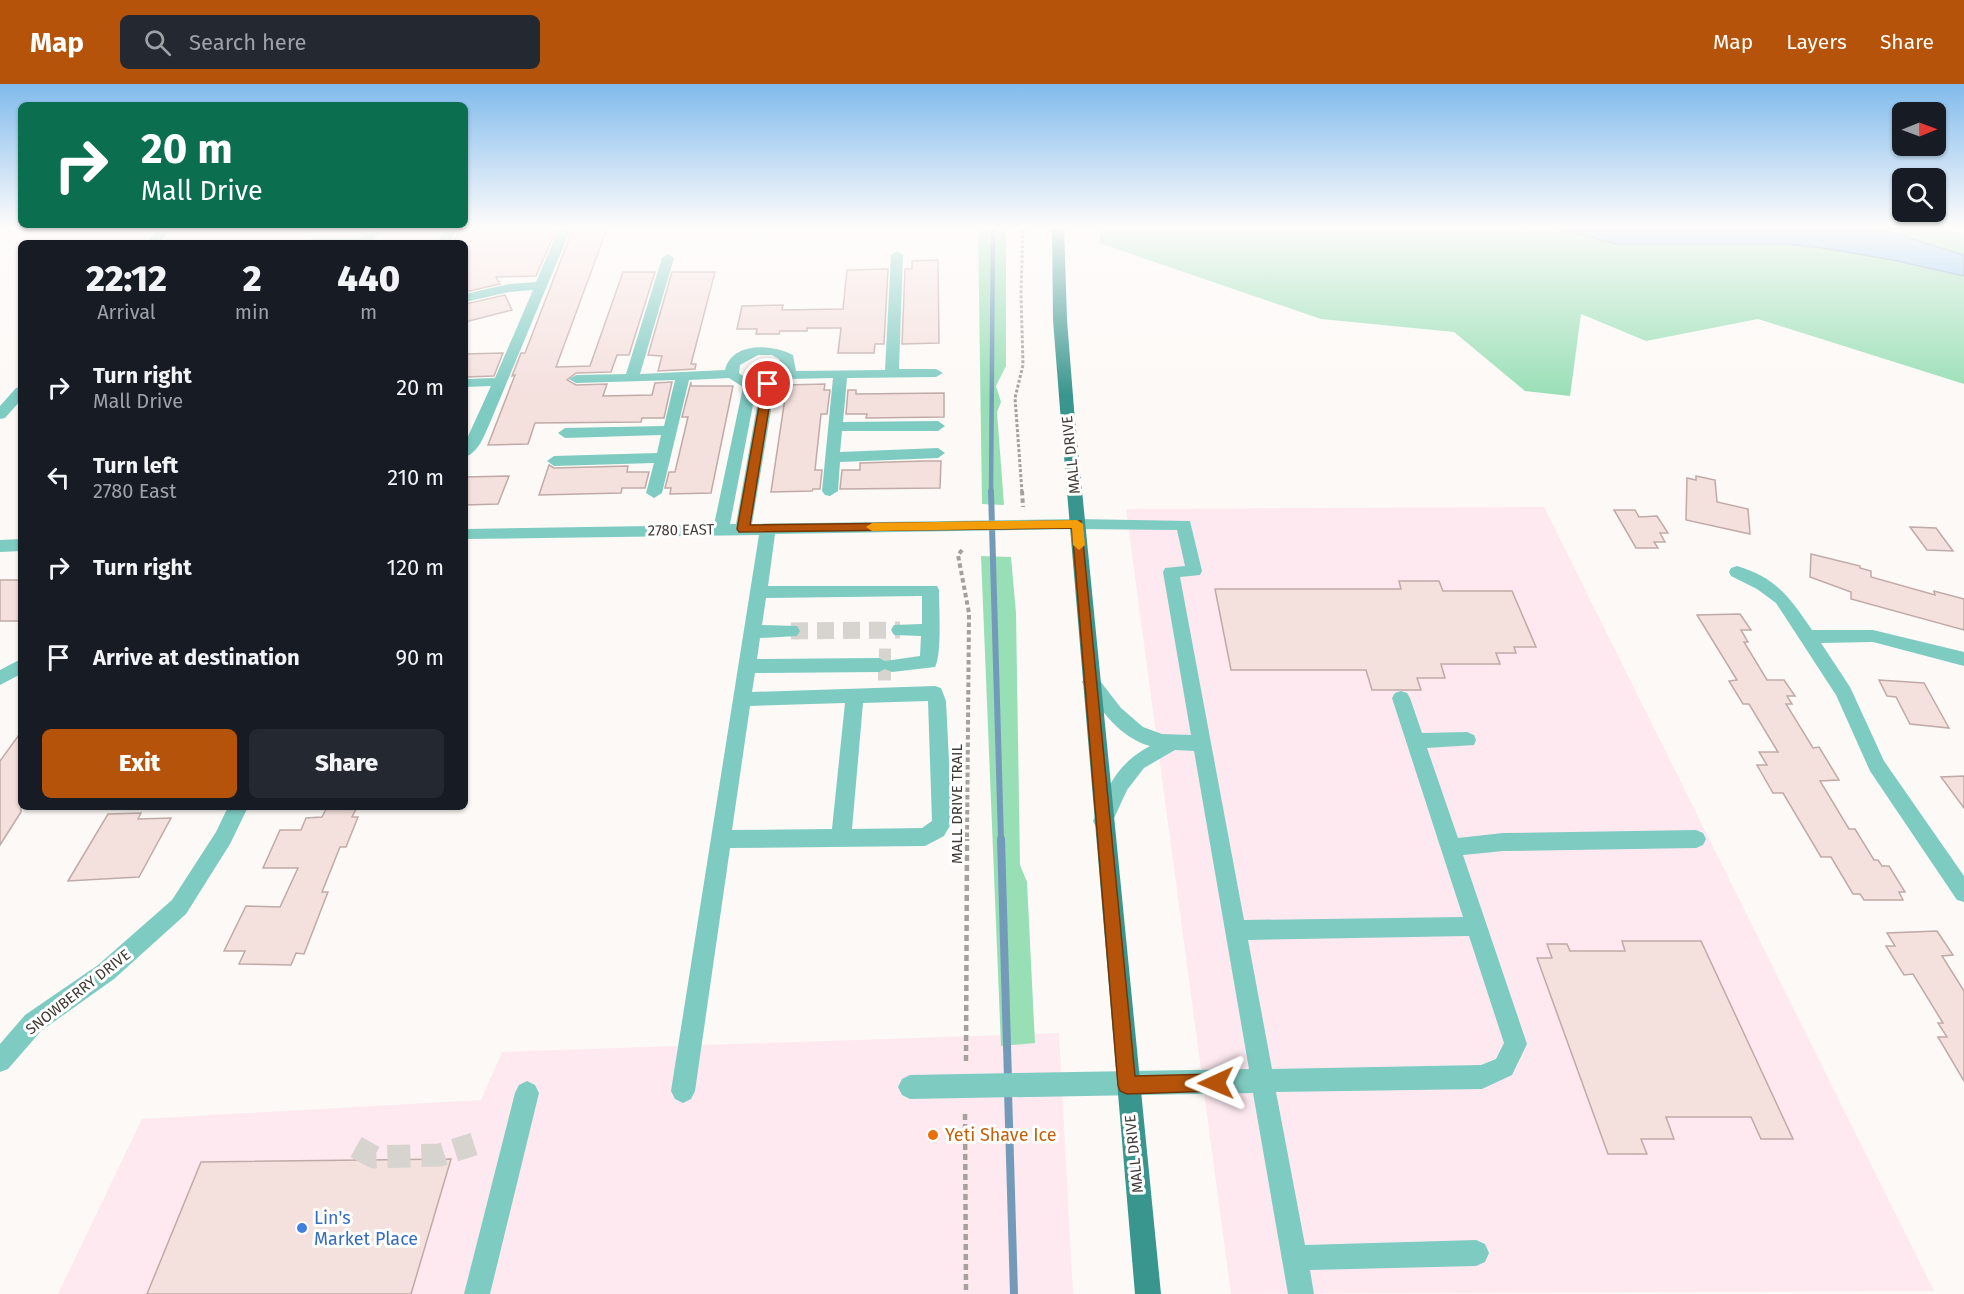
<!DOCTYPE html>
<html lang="en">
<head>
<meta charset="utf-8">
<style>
  :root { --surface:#171b24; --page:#242831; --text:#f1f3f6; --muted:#9ea1a6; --accent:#b45309 }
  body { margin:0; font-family:"Fira Sans",sans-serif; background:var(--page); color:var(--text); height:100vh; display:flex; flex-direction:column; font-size:22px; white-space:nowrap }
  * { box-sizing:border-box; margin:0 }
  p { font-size:20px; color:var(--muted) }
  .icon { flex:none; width:33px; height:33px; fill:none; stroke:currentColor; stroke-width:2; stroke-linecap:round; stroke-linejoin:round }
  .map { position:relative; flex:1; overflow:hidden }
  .drawer { position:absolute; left:18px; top:156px; width:450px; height:570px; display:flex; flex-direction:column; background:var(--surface); border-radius:9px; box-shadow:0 2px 4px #0004 }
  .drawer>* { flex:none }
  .banner { position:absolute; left:18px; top:18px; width:450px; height:126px; border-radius:9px; box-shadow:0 2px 4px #0004; background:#0b6e4f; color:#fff; overflow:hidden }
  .needle { width:39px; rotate:89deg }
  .controls { position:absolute; left:1892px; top:18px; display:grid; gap:12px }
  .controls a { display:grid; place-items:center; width:54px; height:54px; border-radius:9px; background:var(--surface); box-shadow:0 2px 4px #0004; font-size:30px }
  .pin { position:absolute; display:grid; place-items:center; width:51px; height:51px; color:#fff; margin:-26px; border:3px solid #fff; border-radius:50%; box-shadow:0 2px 6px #0007 }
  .me { position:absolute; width:66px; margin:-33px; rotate:269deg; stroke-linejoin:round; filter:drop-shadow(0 0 4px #0008) }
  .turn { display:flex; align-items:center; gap:21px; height:126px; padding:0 24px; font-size:27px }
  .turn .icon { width:78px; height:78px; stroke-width:2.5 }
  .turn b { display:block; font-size:42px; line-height:51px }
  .eta { display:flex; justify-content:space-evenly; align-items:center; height:102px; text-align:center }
  .eta b { font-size:36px; font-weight:800; line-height:42px }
  .action { display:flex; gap:12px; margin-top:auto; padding:12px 24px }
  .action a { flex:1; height:69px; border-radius:9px; background:var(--accent); color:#fff; font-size:24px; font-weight:800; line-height:69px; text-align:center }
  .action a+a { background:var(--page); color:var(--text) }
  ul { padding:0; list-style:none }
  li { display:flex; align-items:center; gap:18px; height:90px; padding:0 24px }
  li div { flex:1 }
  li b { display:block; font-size:22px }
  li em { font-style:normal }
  header { display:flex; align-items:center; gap:36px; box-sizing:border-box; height:84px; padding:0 30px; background:var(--accent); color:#fff }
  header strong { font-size:28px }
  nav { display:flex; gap:33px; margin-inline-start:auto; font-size:21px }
  .search { width:420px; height:54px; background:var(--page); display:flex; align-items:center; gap:15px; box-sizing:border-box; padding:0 21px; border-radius:9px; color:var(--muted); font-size:22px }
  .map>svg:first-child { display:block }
  .commercial { fill:#fee9f0 }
  .green { fill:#99dfb6 }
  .water { fill:#88c5f2; stroke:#739bb9; stroke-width:1.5 }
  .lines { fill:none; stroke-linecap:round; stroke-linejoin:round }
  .stream-far2 { stroke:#739bb9; stroke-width:4.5 }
  .stream-far1 { stroke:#739bb9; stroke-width:6 }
  .stream { stroke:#739bb9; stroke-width:8 }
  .building { fill:#f4e0dd; stroke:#c0aaa7; stroke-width:1.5 }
  .minor-tunnel-far1 { stroke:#d7d3cf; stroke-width:17; stroke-dasharray:17 9; stroke-linecap:butt }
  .minor-tunnel { stroke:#d7d3cf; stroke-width:23; stroke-dasharray:23 11; stroke-linecap:butt }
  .path-far2 { stroke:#a5a09c; stroke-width:3; stroke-dasharray:3 2; stroke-linecap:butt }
  .path-far1 { stroke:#a5a09c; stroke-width:4; stroke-dasharray:4.5 3; stroke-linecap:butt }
  .path { stroke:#a5a09c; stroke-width:4.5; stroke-dasharray:6 4; stroke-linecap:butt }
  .minor { fill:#7ecbc2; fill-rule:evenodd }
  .major { fill:#39968e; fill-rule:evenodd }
  .route { fill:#b45309; stroke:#753606; stroke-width:1.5 }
  .slow { fill:#f59e0b }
  .food-dot { fill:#e8710a; stroke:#fff; stroke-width:2 }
  .shop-dot { fill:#3f7fe0; stroke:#fff; stroke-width:2 }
  .labels { text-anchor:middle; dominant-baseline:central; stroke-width:6; stroke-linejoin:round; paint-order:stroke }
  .street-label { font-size:15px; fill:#413a35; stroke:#fff }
  .near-food-label { font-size:18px; fill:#c56008; stroke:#fff; text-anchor:start }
  .near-shop-label { font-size:18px; fill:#366cbe; stroke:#fff; text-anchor:start }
</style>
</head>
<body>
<header>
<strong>Map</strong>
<div class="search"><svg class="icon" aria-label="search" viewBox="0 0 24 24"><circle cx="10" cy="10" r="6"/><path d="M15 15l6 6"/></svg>Search here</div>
<nav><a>Map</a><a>Layers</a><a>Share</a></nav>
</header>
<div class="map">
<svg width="1964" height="1210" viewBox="0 0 1964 1210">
  <rect width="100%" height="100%" fill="#fcf9f6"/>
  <path class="commercial" d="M1544,423l390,784 -703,3 -105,-785z
    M1059,949l14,261h-1015l84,-175 339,-19 21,-48z"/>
  <path class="green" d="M978,142h28v140l-10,20 5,16 -4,10 7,93 -22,-1z
    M1101,142h448l67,18h170l37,4 70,12 71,16v108l-206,-65 -112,22 -65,-27 -11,82 -45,-5 -71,-59 -133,-13 -222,-76z
    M1871,142h62l31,9v20z
    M981,472l30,1 5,56 4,252 7,17 8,161 -34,3z"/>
  <path class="water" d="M1549,142h322l93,29v21l-71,-16 -70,-12 -37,-4h-170z"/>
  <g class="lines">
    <path class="stream-far2" d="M991,408l2,-266"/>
    <path class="stream-far1" d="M991,407l10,349"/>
    <path class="stream" d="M1001,755l7,241
      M1008,1007l6,203"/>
  </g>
  <path class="building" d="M463,142h95l-22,50 -40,1 4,7 -35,8v-49h-12z
    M574,142h34l-52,141 34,-1 33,-94h32l-26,83h-12l-6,17 -35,1 -9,7 9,5 31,-1 -4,12 49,-1 3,-12 17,-1 -8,36h-22l-1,4 -106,1 -7,21 -40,1 27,-70 -3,1 9,-23h4z
    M938,176l1,83 -37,1 3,-75h7v-8z
    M888,185l-4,75h-9l-1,9h-36l3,-25h-34v3h-27l-1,3h-23l1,-5h-20l5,-23 41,-1 -1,5 61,-1 4,-39z
    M672,188h43l-24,92h5l-1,5 -37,2 4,-15 -14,-1z
    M505,211l7,15 -47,12v-18z
    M503,269l-9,23 -29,1v-23z
    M691,298v4h42l-22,107 -41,1 1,-6h-6l4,-16h6l13,-55h-6z
    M825,300l-1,6h6l-3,24h-6l-6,56h7l-2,19h-7l-1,2 -41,1 16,-107z
    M848,306h8v4l88,-1v24l-78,1 1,-4h-21z
    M924,377h17l-1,27 -100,1 2,-19h18v-7z
    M549,381l5,3 74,-2 -1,6h22l-4,16h-23l-1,5 -82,2z
    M509,392l-11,28 -33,1v-28z
    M1696,392l19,4 2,22 31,7 2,25 -64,-14 1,-42 9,2z
    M1614,426h21l4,7 18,-1 11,17h-8l5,9h-11l4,6h-22z
    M1910,443l26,1 17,23 -26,-1z
    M1811,470l49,12v2l11,3v6l64,18 -1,-4 30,8v31l-113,-31v-7l-41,-15z
    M0,496h21v41h-21z
    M1399,497h40l4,10h69l24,56h-22l2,6h-20l4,11h-59l4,14h-28l4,12h-49l-6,-20h-135l-16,-81h186z
    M1740,530l11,16h-10l7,12h-4l23,38h17l11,16h-8l5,8h-6l27,44 6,-1 20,33 -19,1 29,48h6l19,31h4l4,6h7l16,26h-6l4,8h-39l-4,-6h-7l-22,-37h-10l-38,-64h-10l-16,-28h10l-8,-13h19l-29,-48h-6l-14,-23 8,-1 -40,-65z
    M1879,596l45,3 25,45 -39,-4 -14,-27 -9,-1z
    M21,648v80l-21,33v-84z
    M1964,692v32l-23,-31z
    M327,723h30l-5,10h6l-12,30h-6l-18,45h6l-24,62 -8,-1 -5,12 -52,-1 6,-13h-21l22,-45 34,1 18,-39h-35l17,-38h21l5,-12 16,-1z
    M141,729l-3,6 33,-1 -32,59 -71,4 40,-67z
    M1937,847l16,24 -11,1 22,35v90l-26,-44h9l-9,-14h5l-30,-49 -9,1 -18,-29h9l-8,-13z
    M1622,857h79l92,198h-32l-10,-22h-85l8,22h-33l6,15h-39l-71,-196h15l-5,-14h20l3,7h55z
    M451,1075l-40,135h-264l54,-132z"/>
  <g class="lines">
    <path class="minor-tunnel-far1" d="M791,547l109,-1
      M879,573h12
      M878,588h13"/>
    <path class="minor-tunnel" d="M356,1063l18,10 66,-2 34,-11"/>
    <path class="path-far2" d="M1022,408l-7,-94 8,-33 -2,-71 2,-68"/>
    <path class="path-far1" d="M1022,407l1,16
      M962,466l-4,5 11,58 -2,227"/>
    <path class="path" d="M966,977l1,-222
      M965,1030l1,180"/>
    <path class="minor" d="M162,142h12l-15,17h-13z
      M372,142h12l-12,17h-67l6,-4 52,-1z
      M447,142h12l-10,17h-12z
      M560,142h12l-83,199c-5,11 -11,28 -24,32v-14l26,-57 -26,1v-8l30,-1 38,-88 -24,2 -44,10v-8l44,-10 27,-2z
      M897,167l6,4 -4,114h37l7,4 -7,4 -89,1 -4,44 95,-1 7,5 -7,5h-96l-2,21 98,-4 7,5 -7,5 -98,4 -2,29 -8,5 -5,-1 -3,-4 11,-113 -45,1 -13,7 -23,138 325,-5 113,2 12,50 -2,4 -20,2 64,343 219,-3 -71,-219 3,-5 6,-2 6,2 3,5 12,35 45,-1 7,3 2,5 -2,5 -47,3 31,90 45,-5 193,-3 7,3 3,6 -3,6 -7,3 -193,3 -40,4 64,189 -15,31 -30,14 -206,3 29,153 171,-5 9,4 4,9 -4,9 -9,4 -166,4 4,24h-26l-35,-201 -343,6 -8,-4 -4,-8 4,-8 8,-4 339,-6 -55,-318 -19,-1 -31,18 -17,22 -17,37 -7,2 -7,-2 -3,-6c16,-35 22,-56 57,-75 -31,-9 -47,-34 -65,-59l-3,-5 3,-5 6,-2 6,2 24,31 22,19 19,7 29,1 -28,-163 2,-4 20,-2 -8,-36 -100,-1 -302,5 -7,52h169l2,4c0,17 3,64 -4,77l-43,5 -7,-3 -6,3 -124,1 -3,19 183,-6 6,2 5,13 6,121 -8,14 -19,10 -195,2 -35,243 -4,8 -8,4 -8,-4 -4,-8 88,-556 -294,4v-10l249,-4 29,-138 -14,-9 -40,2 -27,113 -8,5 -8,-5 8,-30 -100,3 -7,-5 7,-5 103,-3 4,-18 -96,3 -7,-5 7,-5 99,-2 11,-46 -99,3 -7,-4 7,-4 50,-1 36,-116 6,-4 6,4 -34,116 85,-4c7,-29 48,-26 68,-15l3,16 89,-1 6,-115zM758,271h14l7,4 4,9c-12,14 -30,17 -44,5l1,-8zM756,305h4l-24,135h-6zM922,512v28l-28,1 -3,5 3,5 27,1 -1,20 -35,5 -6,-3 -122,1 3,-21 37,-2 3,-5 -3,-5 -35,-1 4,-27zM928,617l4,120 -10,7 -70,1 11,-126zM845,619l-13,126 -100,1 18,-124zM1469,852l35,107 -8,16 -15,6 -209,4 -24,-129z
      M21,303v13l-16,18 -5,1v-13l16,-18z
      M21,455v12l-21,1v-12z
      M1737,482c40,12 53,32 75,64h61l91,22v14l-91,-24 -52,1 29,44 34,74 80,115v26l-7,-2 -87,-129 -34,-76 -60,-92 -19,-14 -26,-13 -2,-4 2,-4z
      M21,575v15l-21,11v-15z
      M228,723h20l-18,37 -44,70 -72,65 -73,52 -33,38 -8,3v-28l25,-29 73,-50 74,-65 44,-68z
      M527,997l8,4 4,8 -49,201h-26l51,-201 4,-8z"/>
    <path class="major" d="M1052,142h12l3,94 7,89 87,885h-26l-75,-885 -7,-89z"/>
  </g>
  <linearGradient id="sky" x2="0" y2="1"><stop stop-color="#81bbec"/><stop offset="0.46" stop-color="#fefcfb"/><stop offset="1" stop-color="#fefcfb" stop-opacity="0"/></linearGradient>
  <rect width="1964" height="311" fill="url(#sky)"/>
  <path class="route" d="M768,297l5,3 -23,141 331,-4 54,555 81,-2 6,2 3,7 -3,6 -6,2 -89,3 -7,-3 -2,-6 -46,-557 -333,4 -2,-3 26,-145z"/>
  <path class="slow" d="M1077,436l6,4 2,21 -6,5 -6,-5 -1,-17 -200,3 -6,-4 6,-4z"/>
  <circle class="food-dot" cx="933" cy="1051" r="6"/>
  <circle class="shop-dot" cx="302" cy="1144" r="6"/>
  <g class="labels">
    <g class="street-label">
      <text transform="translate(1071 371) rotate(-96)">MALL DRIVE</text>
      <text transform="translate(681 446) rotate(-1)">2780 EAST</text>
      <text transform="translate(957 720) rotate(-90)">MALL DRIVE TRAIL</text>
      <text transform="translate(78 908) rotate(-38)">SNOWBERRY DRIVE</text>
      <text transform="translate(1134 1070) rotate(-96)">MALL DRIVE</text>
    </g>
    <g class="near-food-label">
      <text x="945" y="1051">Yeti Shave Ice</text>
    </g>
    <g class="near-shop-label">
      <text x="314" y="1134">Lin's<tspan x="314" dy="21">Market Place</tspan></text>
    </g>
  </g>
</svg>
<div class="controls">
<a><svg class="needle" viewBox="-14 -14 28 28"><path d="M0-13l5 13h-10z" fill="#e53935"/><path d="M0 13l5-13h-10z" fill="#9ea1a6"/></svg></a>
<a><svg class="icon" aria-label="search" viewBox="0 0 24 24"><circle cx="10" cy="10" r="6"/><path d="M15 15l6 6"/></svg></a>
</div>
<div class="pin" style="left:768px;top:300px;background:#d93025"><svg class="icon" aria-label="arrive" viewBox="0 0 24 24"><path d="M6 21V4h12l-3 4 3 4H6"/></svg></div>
<svg class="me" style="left:1216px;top:999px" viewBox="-20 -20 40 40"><path d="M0-17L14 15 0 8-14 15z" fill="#b45309" stroke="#fff" stroke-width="4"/></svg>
<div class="banner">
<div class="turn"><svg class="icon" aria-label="right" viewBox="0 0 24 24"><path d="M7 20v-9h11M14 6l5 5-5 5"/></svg><div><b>20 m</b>Mall Drive</div></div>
</div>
<section class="drawer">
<div class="eta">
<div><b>22:12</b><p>Arrival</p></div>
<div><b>2</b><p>min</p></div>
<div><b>440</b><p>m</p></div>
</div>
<ul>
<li><svg class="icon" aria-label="right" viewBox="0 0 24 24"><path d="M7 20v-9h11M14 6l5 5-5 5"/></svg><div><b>Turn right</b><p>Mall Drive</p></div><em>20 m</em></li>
<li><svg class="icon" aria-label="left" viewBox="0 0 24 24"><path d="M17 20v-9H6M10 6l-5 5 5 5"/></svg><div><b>Turn left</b><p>2780 East</p></div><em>210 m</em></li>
<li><svg class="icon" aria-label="right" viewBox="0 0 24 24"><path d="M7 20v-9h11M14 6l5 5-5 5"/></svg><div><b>Turn right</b></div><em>120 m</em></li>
<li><svg class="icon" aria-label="arrive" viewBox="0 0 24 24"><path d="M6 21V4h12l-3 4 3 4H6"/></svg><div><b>Arrive at destination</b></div><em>90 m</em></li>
</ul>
<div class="action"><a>Exit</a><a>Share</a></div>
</section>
</div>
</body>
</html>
